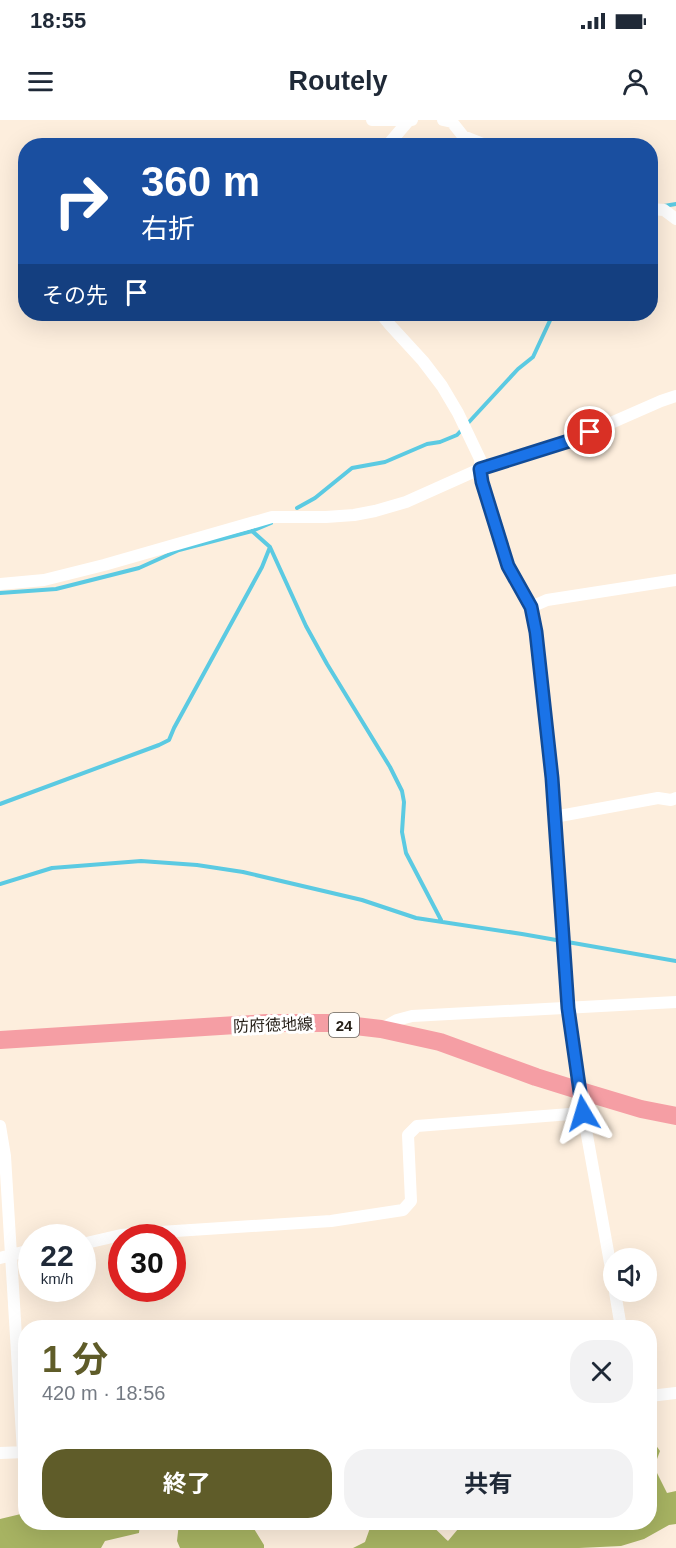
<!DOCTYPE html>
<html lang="ja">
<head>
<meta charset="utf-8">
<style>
  :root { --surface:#fff; --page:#f2f2f3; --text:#1f2937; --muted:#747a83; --accent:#5f5c29 }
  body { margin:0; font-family:Arial,"Noto Sans JP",sans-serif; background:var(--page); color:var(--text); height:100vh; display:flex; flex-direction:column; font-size:22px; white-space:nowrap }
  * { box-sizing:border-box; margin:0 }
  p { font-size:20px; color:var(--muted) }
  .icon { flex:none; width:33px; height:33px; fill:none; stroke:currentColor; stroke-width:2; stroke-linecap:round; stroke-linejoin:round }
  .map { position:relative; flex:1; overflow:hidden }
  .drawer { position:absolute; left:18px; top:1200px; width:639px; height:210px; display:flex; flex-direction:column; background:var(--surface); border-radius:24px; box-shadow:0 6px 24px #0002 }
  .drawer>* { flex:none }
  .banner { position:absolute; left:18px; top:18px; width:640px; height:183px; border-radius:24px; box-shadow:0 6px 24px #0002; background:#1a4fa0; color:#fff; overflow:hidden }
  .buttons { position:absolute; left:603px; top:1128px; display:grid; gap:12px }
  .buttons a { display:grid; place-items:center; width:54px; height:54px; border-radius:50%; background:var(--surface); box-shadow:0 6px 24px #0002; font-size:30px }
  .speed { position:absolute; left:18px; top:1104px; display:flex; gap:12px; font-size:30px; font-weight:700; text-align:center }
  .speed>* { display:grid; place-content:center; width:78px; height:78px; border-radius:50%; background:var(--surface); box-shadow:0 6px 24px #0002; line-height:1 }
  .speed small { font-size:15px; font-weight:400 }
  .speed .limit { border:9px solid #d22; background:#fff; color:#111 }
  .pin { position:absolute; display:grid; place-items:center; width:51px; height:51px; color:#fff; margin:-26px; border:3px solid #fff; border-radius:50%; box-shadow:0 2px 6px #0007 }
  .me { position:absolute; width:66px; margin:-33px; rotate:353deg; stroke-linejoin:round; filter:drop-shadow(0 0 4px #0008) }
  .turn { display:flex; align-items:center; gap:21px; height:126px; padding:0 24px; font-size:27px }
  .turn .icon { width:78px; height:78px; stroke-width:2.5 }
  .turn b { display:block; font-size:42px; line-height:51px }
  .then { display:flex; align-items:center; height:57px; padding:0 24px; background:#0003; gap:12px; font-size:22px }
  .round { display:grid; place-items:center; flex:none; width:63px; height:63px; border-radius:24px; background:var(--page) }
  .summary { display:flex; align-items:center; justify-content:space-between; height:102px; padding:0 24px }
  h1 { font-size:36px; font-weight:700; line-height:45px; color:var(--accent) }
  .primary-button { display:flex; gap:12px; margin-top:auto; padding:12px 24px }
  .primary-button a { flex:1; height:69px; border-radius:24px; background:var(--accent); color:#fff; font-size:24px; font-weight:700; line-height:69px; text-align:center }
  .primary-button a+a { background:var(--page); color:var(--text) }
  .status { display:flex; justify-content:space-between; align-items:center; height:42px; padding:0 30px; background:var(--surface); direction:ltr }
  .status svg { height:16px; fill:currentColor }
  header { display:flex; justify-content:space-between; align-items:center; height:78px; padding:0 24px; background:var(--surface); font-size:27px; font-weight:700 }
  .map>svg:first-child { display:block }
  .forest { fill:#a7b362 }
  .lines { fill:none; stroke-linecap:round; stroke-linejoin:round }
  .stream { stroke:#5bcae2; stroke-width:4 }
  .street { stroke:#fff; stroke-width:12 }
  .primary { stroke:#f59ea4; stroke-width:18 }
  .route-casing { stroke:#114b97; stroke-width:15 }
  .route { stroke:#1a73e8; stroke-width:10 }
  .labels { text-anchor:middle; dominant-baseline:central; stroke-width:6; stroke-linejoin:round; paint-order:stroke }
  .shield { fill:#fff; stroke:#66625c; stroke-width:1.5 }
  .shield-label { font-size:15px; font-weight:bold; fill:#241e16 }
  .street-label { font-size:16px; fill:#241e16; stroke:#fff }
</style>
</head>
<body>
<div class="status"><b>18:55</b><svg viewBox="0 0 49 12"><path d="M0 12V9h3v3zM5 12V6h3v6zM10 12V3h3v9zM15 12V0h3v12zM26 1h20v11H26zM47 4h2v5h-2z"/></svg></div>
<header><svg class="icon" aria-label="menu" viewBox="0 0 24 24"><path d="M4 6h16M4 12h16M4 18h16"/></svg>Routely<svg class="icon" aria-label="person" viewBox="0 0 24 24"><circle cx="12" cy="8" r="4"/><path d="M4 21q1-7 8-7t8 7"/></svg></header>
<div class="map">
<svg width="676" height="1428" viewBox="0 0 676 1428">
  <rect width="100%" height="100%" fill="#fdeedd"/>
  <path class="forest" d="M650,1317l10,14 -6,16 13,26 9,-2v33l-7,1 -25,14 -23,7 -42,2h-226l12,-6 5,-14c15,-4 44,-10 59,-3 7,3 13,11 19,16l15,-18 187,-1z
    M25,1393l1,9 114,1 -1,10 -34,8 -4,7h-101v-29z
    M245,1402l6,2 13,21v3h-84l-3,-7 2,-18z"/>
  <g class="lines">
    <path class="stream" d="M664,86l12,-2
      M297,388l18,-10 37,-30 33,-6 42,-18 13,-2 17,-7 61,-66 15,-12 20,-43
      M252,411l18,16 36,79 21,38 63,103 12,24 2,11 -2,30 4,21 35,67
      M0,473l56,-4 83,-21 40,-18 73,-19 19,-8
      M0,684l159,-59 10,-5 5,-12 88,-161 8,-20
      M0,764l52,-16 89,-7 56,4 46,7 119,28 54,18 106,16 154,27"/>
    <path class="street" d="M372,0h40
      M443,0l9,2 11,14 25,10
      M387,26l22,-26
      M651,89l13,1 12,9
      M381,194l9,11 33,36 19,25 16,27 22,46 2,23 26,84 23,41 5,25 16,146 16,230 15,105 31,172
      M0,464l44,-4 60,-15 168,-48h54l28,-2 21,-4 31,-9 85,-38 81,-24 89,-39 15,-5
      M531,487l16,-7 129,-20
      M554,697l104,-19 13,2 5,-2
      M381,909l16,-9 15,-4 264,-14
      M0,1006l5,30 18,296
      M82,1124l39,-9 24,-2 186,-12 72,-11 8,-9 -3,-66 9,-9 166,-13
      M0,1138l23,-6 9,-1
      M615,1172l6,36
      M650,1276l26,-3
      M0,1333l26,-1"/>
    <path class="primary" d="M0,920l267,-17h63l51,6 59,13 96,35 45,14 60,18 35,7"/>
  </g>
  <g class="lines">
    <g class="route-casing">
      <path id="route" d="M583,993l-15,-105 -16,-230 -16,-146 -5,-25 -23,-41 -26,-84 -2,-13 92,-29 18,-8"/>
    </g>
    <use href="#route" class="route"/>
  </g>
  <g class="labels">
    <rect class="shield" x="329" y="893" width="30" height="24" rx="4.5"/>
    <g class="shield-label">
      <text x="344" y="905">24</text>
    </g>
    <g class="street-label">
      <text transform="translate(273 905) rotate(-2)">防府徳地線</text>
    </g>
  </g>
</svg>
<div class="buttons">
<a><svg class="icon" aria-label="sound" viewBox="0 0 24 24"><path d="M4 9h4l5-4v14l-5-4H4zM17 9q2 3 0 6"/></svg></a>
</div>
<div class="speed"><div>22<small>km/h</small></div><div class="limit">30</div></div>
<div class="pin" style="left:590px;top:312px;background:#d93025"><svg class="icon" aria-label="arrive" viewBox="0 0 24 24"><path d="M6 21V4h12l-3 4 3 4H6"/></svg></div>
<svg class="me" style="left:583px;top:993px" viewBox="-20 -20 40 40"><path d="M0-17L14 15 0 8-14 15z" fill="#1a73e8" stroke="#fff" stroke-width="4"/></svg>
<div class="banner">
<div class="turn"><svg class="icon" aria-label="right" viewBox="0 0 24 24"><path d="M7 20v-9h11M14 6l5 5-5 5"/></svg><div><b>360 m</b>右折</div></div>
<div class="then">その先<svg class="icon" aria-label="arrive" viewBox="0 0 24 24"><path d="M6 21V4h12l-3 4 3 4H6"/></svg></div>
</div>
<section class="drawer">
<div class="summary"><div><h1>1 分</h1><p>420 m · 18:56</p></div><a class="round"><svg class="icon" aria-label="close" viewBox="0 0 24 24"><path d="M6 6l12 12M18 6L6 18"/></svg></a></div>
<div class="primary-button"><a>終了</a><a>共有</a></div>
</section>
</div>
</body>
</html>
